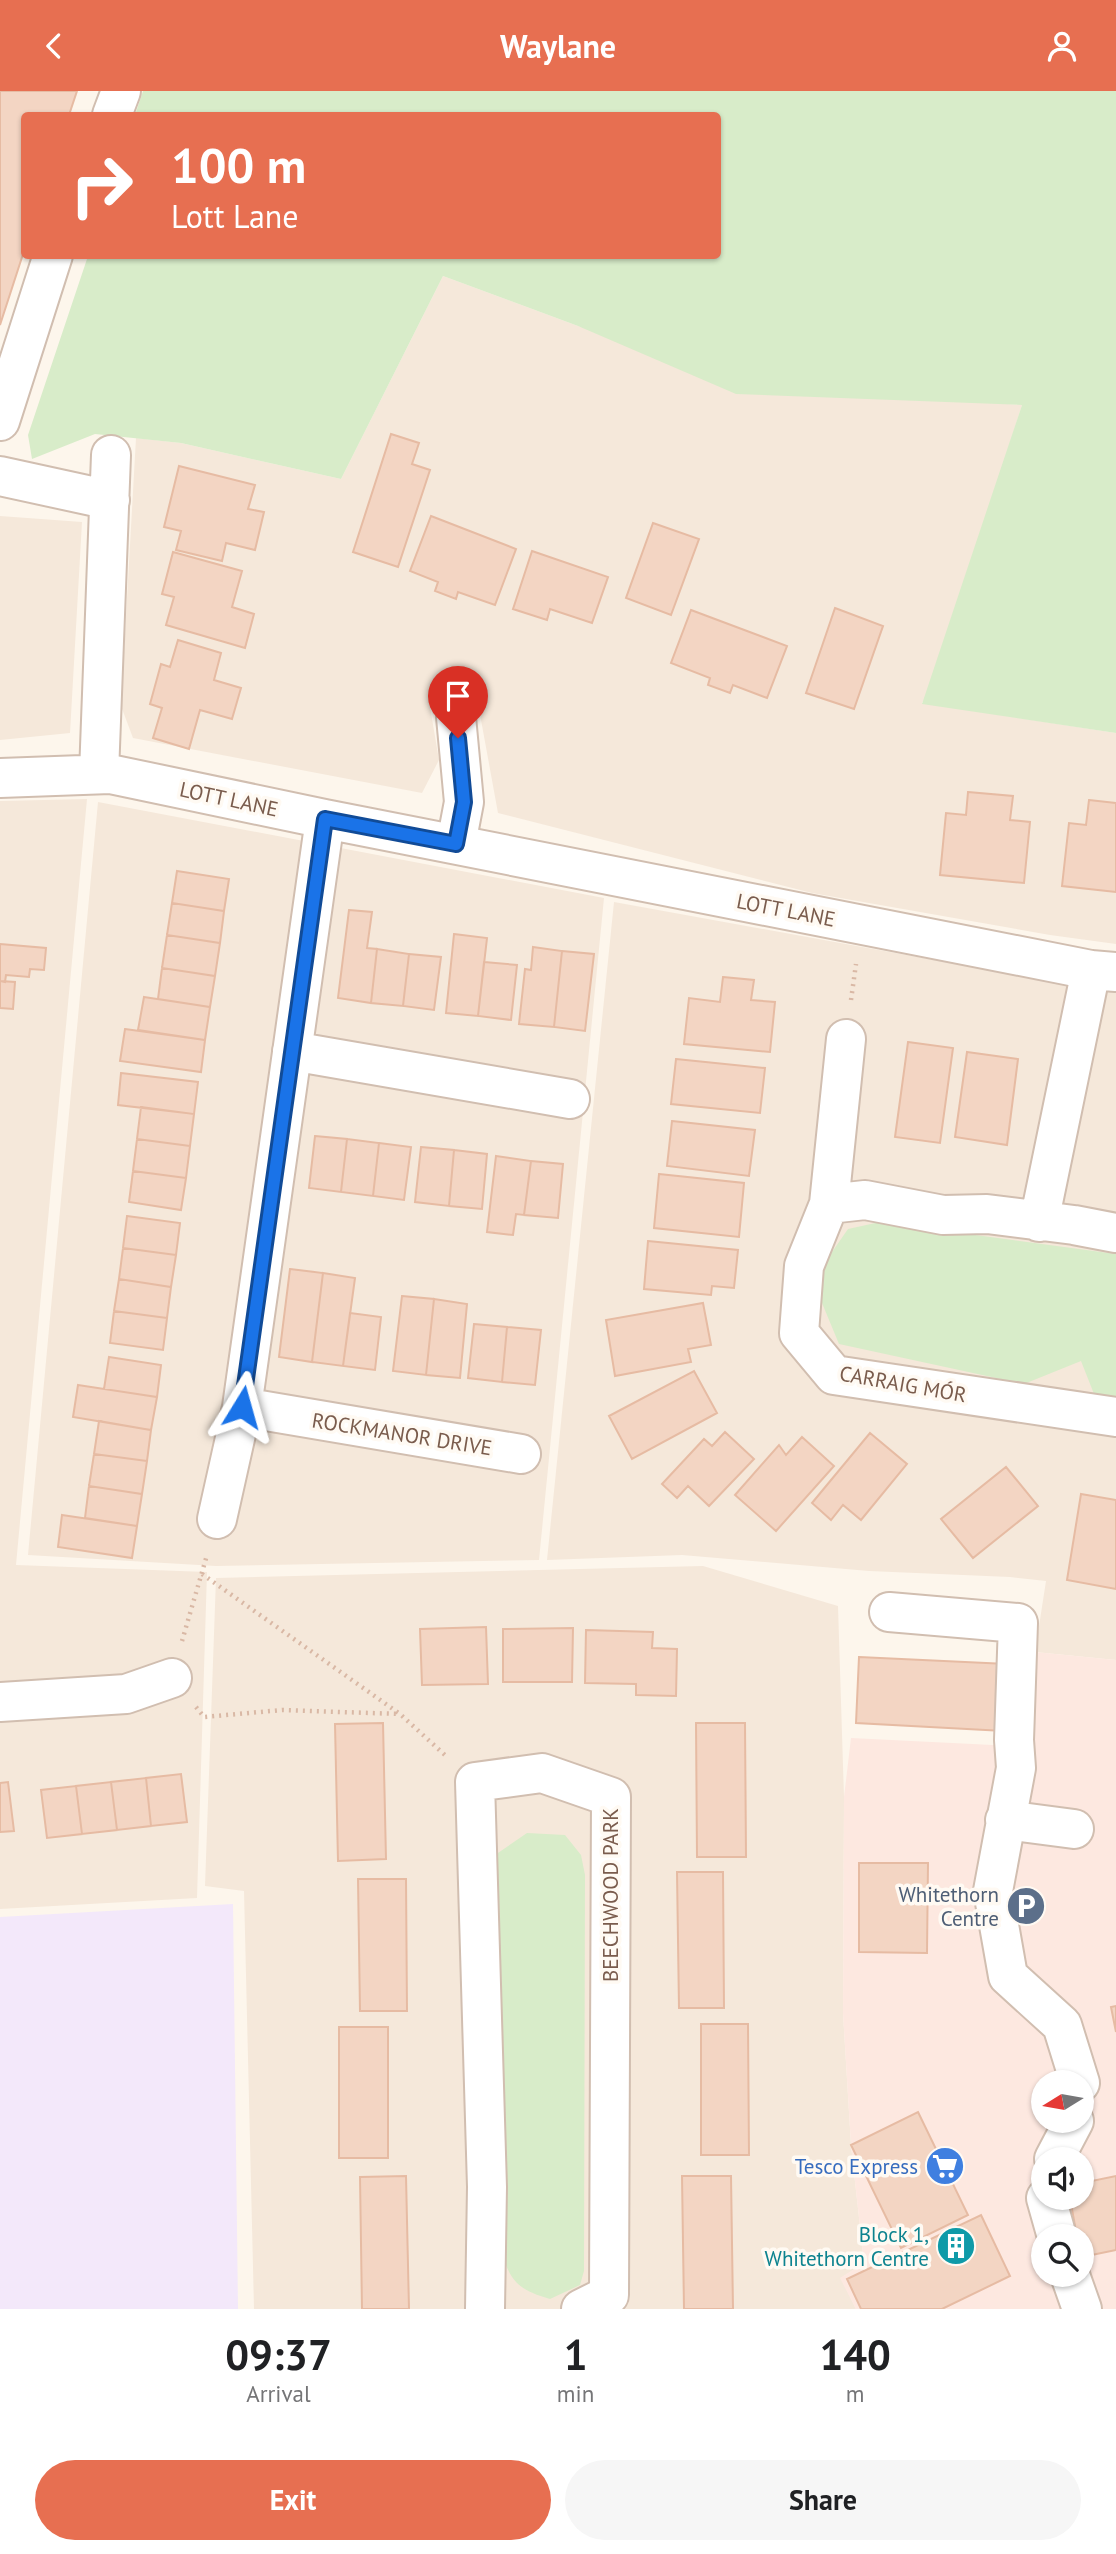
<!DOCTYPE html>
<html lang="en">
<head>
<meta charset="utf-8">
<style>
  :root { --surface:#fff; --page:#f6f6f6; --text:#202124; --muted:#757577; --accent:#e76f51 }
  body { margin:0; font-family:"PT Sans",sans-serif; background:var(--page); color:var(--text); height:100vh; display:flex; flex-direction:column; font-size:26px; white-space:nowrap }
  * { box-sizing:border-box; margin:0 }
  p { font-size:23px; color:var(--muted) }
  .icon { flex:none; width:38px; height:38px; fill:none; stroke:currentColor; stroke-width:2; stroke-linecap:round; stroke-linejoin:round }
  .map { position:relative; height:2218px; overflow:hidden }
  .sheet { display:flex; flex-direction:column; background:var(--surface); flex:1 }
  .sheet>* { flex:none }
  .hud { position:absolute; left:21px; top:21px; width:700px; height:147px; border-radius:7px; box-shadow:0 2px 5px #0004; background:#e76f51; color:#fff; overflow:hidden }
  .needle { width:46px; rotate:259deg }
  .controls { position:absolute; left:1031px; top:1979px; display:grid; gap:14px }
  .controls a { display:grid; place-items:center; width:63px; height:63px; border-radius:50%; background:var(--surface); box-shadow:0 2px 5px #0004; font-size:35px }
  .pin { position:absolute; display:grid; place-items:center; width:60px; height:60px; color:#fff; margin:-72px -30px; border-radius:50% 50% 50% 0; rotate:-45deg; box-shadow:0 0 7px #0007 }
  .pin .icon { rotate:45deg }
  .me { position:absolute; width:77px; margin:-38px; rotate:8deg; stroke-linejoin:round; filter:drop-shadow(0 0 5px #0008) }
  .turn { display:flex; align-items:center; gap:24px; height:147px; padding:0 35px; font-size:32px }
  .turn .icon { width:91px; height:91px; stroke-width:2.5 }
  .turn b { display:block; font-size:49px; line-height:60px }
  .eta { display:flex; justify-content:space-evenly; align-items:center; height:119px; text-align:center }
  .eta b { font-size:42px; font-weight:700; line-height:49px }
  .cta { display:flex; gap:14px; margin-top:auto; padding:14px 35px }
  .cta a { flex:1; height:80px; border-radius:42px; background:var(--accent); color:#fff; font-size:28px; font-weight:700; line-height:80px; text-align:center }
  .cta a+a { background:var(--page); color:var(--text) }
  header { display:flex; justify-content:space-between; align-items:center; height:91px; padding:0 35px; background:var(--accent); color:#fff; font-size:32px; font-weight:700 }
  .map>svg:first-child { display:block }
  .residential { fill:#f5e8da }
  .commercial { fill:#fde8e0; fill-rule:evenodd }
  .education { fill:#f3e8fa }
  .green { fill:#d8ecc9 }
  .building { fill:#f3d5c3; stroke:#e6bba3; stroke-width:2 }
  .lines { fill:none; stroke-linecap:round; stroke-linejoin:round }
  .minor-casing { stroke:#d1beb0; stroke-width:42 }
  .path { stroke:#d9b8a5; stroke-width:4.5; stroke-dasharray:2 5; stroke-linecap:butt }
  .minor { stroke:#fff; stroke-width:38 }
  .route-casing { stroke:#114b97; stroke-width:18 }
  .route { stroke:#1a73e8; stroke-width:12 }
  .labels { text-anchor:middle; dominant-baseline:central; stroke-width:7; stroke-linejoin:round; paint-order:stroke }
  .street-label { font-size:21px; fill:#7a5c4d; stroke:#fffaf3 }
  .service-label { font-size:21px; fill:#4e5e75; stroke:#fffaf3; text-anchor:end }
  .shop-label { font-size:21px; fill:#366cbe; stroke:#fffaf3; text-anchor:end }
  .culture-label { font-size:21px; fill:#0d838f; stroke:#fffaf3; text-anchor:end }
</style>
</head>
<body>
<header><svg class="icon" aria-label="back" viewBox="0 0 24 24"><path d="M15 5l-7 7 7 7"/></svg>Waylane<svg class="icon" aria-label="person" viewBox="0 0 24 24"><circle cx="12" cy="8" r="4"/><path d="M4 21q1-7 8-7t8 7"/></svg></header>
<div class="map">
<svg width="1116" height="2218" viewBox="0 0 1116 2218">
  <rect width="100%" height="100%" fill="#fdf6ec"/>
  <path class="residential" d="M443,185l135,50 403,76 41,3 -88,277 -12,21 194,30v211l-66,-9 -238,-42 -314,-80 -21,-115 -47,9 9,53 -17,33 -289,-55 -12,-32 15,-268 45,5 160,36z
    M0,425l82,6 -12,211 -70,7z
    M87,708l-71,766 191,7 -10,326 -197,11v-1108z
    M98,711l506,96 -65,662 -323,6 -188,-11z
    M614,811l502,91v667l-81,-8 11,-71 -36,-4 -141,-6 -187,-16 -135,5z
    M703,1475l135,40 6,191 -1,216 8,132 13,118 -23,15 15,31h-602l-10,-418 -39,-5 11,-308z"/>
  <path class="commercial" d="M1035,1561l81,8v649h-260l-16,-31 24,-15 -13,-118 -8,-132 1,-216 7,-59 181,9zM1043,1992h39v38h-39zM1043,2068h39v39h-39zM1043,2146h39v38h-39z"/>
  <path class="education" d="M233,1813l5,405h-238v-392z"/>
  <path class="green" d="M143,0h973v642l-194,-29 100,-299 -286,-11 -158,-68 -135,-50 -102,203 -160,-36 -86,-9 -63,25 -4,-24 60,-179 630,-1v-140h-583z
    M880,1131l236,32v147l-20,-2 -15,-38 -57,23 -185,-40 -17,-41 1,-38 25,-36z
    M527,1742l38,2 16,20 4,20 -1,396 -4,14 -30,14c-31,-9 -40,-17 -49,-49l-6,-395z"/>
  <path class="building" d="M0,0h77l-8,24h-45v136l-24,74z
    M391,343l28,9 -7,21 18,6 -32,97 -45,-15z
    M179,375l76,19 -7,24 16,3 -9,38 -29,-7 -4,18 -46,-11 5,-19 -17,-4z
    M431,425l85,33 -21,56 -37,-13 -2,7 -21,-8 3,-9 -28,-11z
    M653,432l46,16 -28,76 -45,-17z
    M532,460l76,26 -16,46 -42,-14 -3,11 -34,-11z
    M173,461l69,19 -10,36 22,7 -9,34 -79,-23 8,-28 -12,-3z
    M835,517l48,18 -29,83 -48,-16z
    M691,519l96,36 -20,52 -34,-13 -3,8 -22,-8 2,-7 -39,-15z
    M178,549l43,13 -7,27 27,8 -9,31 -32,-9 -11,39 -36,-11 9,-30 -12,-4 11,-40 9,3z
    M968,701l45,4 -3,24 20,2 -6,61 -84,-8 6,-62 20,2z
    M1089,709l27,3v89l-54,-6 7,-63 17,2z
    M177,780l52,8 -5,32 -52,-8z
    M172,812l52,8 -4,32 -53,-8z
    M349,819l23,2 -5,36 10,1 -6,54 -33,-5z
    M454,843l33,4 -9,78 -32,-3z
    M167,844l53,8 -5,33 -53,-8z
    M0,853l46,4 -2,22 -14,-1 -1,8 -23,-2 -1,7 -5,-1z
    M533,856l29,4 -8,76 -35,-3 6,-55 6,1z
    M377,858l32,5 -6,52 -32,-3z
    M562,860l32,3 -9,77 -31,-4z
    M409,863l32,3 -7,53 -31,-4z
    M484,871l33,3 -6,55 -33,-4z
    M162,877l53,8 -5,31 -52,-8z
    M723,886l31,3 -3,20 24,2 -5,50 -86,-8 5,-46 31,4z
    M0,890l15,1 -2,27 -13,-1z
    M144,906l66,10 -5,33 -67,-10z
    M125,938l80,11 -4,32 -81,-11z
    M908,951l45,6 -13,95 -45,-6z
    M967,961l51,7 -11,86 -52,-8z
    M676,968l89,9 -5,45 -89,-9z
    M121,982l77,9 -4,32 -76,-9z
    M141,1016l53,7 -4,32 -53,-7z
    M672,1030l83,9 -6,46 -82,-10z
    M315,1045l32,3 -6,53 -32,-4z
    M137,1048l53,7 -4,32 -53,-7z
    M347,1048l32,4 -6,53 -32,-4z
    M379,1052l32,4 -7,53 -31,-4z
    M421,1056l33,3 -5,56 -34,-4z
    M454,1059l33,4 -5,55 -33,-3z
    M496,1065l35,5 -7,54 -8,-1 -3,21 -26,-3z
    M531,1070l32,3 -5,54 -34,-3z
    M133,1080l53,7 -5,32 -52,-8z
    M659,1083l85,9 -5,54 -85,-9z
    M127,1125l53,7 -4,32 -53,-7z
    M648,1150l90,9 -4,38 -22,-2 -1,9 -67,-6z
    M123,1157l53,7 -5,32 -52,-8z
    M290,1178l33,4 -11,89 -33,-5z
    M323,1182l32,5 -12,88 -31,-4z
    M119,1188l52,8 -4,31 -53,-7z
    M402,1205l32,3 -8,76 -33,-4z
    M434,1208l33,5 -7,74 -34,-3z
    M703,1212l8,42 -23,4 3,13 -76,14 -9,-56z
    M114,1220l53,7 -4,32 -53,-7z
    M350,1222l31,4 -6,53 -32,-4z
    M474,1233l33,3 -5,55 -34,-4z
    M507,1236l34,3 -6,55 -33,-3z
    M109,1266l52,8 -4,32 -53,-8z
    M694,1280l23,42 -85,46 -23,-43z
    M78,1294l79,12 -6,33 -78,-13z
    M99,1330l52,9 -4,31 -53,-7z
    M725,1341l29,27 -45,47 -21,-20 -11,12 -15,-14 42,-45 8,7z
    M870,1342l37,31 -46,56 -18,-15 -12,15 -19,-17z
    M802,1346l32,29 -58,65 -41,-36 44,-50 7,10z
    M94,1363l53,7 -5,33 -53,-8z
    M1006,1376l32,39 -65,52 -32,-39z
    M89,1395l53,8 -5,32 -52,-8z
    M1081,1403l35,6v89l-49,-9z
    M62,1424l75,11 -5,32 -74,-11z
    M486,1536l2,57 -66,1 -2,-56z
    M573,1537l-1,54h-69v-53z
    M586,1539l67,2 -1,16 25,1 -1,47 -40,-1v-11l-51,-1z
    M859,1566l167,8 -4,67 -166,-9z
    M383,1632l3,136 -48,2 -3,-137z
    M696,1632h49l1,134h-49z
    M181,1683l6,48 -36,4 -5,-48z
    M146,1687l5,48 -34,4 -6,-48z
    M8,1691l6,49 -14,1v-49z
    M111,1691l6,48 -35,4 -6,-48z
    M76,1695l6,48 -35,4 -6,-48z
    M859,1772h69l-1,90 -68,-1z
    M677,1781h46l1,136h-45z
    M358,1788h48l1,132h-47z
    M1116,1915v26l-5,-25z
    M701,1933h47l1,131h-48z
    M339,1936h49v131h-49z
    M918,2021l50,103 -67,33 -50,-103z
    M406,2085l3,133h-47l-2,-132z
    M682,2085h49l2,133h-49z
    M1116,2085v74l-34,7v-20h-5l-7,-39h12v-15z
    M981,2124l29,61 -68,33h-81l-14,-30z"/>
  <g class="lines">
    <g class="minor-casing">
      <path id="minor" d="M112,24l9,-24
        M0,330l53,-166
        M0,385l110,24
        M99,683l12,-319
        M0,687l110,-4 215,45 766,151 25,2
        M456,753l8,-42 -8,-85
        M292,960l278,48
        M829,1113l17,-165
        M1039,1131l52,-252
        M1116,1142l-42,-8 -87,-11 -44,1 -78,-15 -36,4 -25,62 -5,67 35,42 282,42
        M242,1316l279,47
        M217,1428l25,-112 83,-588
        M889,1521l129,11 -4,117 2,28 -23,123 15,85 54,49 18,58
        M0,1611l126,-8 46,-16
        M1005,1729l69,9
        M1054,2068l20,-38
        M1046,2107l11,39
        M1070,2184l12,34
        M485,2218l2,-122 -12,-405 67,-9 69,24 -2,498 -28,14"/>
    </g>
    <path class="path" d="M851,909l5,-36
      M202,1483l198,140 46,42
      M182,1550l25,-86
      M196,1616l8,10 78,-7 118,4"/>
    <use href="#minor" class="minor"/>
  </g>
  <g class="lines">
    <g class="route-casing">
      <path id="route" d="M242,1316l83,-588 131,25 8,-42 -6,-64"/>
    </g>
    <use href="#route" class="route"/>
  </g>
  <defs>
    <g id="parking-disc" transform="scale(2.0125)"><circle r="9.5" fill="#5c6f8a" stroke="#fffaf3"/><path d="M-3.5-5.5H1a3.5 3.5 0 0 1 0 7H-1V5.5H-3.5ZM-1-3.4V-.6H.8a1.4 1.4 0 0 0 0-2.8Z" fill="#fff"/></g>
    <g id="supermarket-disc" transform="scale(2.0125)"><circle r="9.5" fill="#3f7fe0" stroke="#fffaf3"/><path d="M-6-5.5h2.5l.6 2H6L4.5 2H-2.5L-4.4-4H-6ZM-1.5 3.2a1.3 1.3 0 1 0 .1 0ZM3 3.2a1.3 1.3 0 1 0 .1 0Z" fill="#fff"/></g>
    <g id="building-disc" transform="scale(2.0125)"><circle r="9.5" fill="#0f9aa8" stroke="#fffaf3"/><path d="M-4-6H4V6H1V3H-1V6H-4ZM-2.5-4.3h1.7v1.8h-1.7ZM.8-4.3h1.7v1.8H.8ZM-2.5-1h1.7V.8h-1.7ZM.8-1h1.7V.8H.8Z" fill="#fff"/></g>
  </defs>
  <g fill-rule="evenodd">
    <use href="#parking-disc" x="1026" y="1815"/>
    <use href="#supermarket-disc" x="945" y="2075"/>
    <use href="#building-disc" x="956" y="2155"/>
  </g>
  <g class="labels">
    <g class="street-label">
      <text transform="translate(229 708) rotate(12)">LOTT LANE</text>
      <text transform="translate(786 819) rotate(11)">LOTT LANE</text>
      <text transform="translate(903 1293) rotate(10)">CARRAIG MÓR</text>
      <text transform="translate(402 1343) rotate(9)">ROCKMANOR DRIVE</text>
      <text transform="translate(610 1804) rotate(-90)">BEECHWOOD PARK</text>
    </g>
    <g class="service-label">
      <text x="999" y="1803">Whitethorn<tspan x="999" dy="24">Centre</tspan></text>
    </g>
    <g class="shop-label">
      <text x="918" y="2075">Tesco Express</text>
    </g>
    <g class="culture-label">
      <text x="929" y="2143">Block 1,<tspan x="929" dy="24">Whitethorn Centre</tspan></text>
    </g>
  </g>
</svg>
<div class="controls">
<a><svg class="needle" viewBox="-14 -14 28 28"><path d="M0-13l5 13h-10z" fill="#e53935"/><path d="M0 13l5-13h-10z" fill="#757577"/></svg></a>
<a><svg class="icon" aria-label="sound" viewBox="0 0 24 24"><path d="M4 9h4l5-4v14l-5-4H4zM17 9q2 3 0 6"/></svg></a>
<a><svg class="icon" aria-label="search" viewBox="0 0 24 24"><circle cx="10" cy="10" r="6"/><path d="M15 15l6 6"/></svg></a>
</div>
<div class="pin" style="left:458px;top:647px;background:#d93025"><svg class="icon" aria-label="arrive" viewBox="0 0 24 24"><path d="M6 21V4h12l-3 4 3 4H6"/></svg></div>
<svg class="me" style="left:242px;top:1316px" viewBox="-20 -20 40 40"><path d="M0-17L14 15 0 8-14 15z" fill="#1a73e8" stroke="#fff" stroke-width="4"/></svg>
<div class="hud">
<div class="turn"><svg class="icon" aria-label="right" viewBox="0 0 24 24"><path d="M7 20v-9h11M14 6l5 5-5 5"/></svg><div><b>100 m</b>Lott Lane</div></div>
</div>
</div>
<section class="sheet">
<div class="eta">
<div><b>09:37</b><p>Arrival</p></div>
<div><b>1</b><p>min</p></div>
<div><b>140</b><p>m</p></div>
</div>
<div class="cta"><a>Exit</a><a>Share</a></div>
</section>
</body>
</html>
